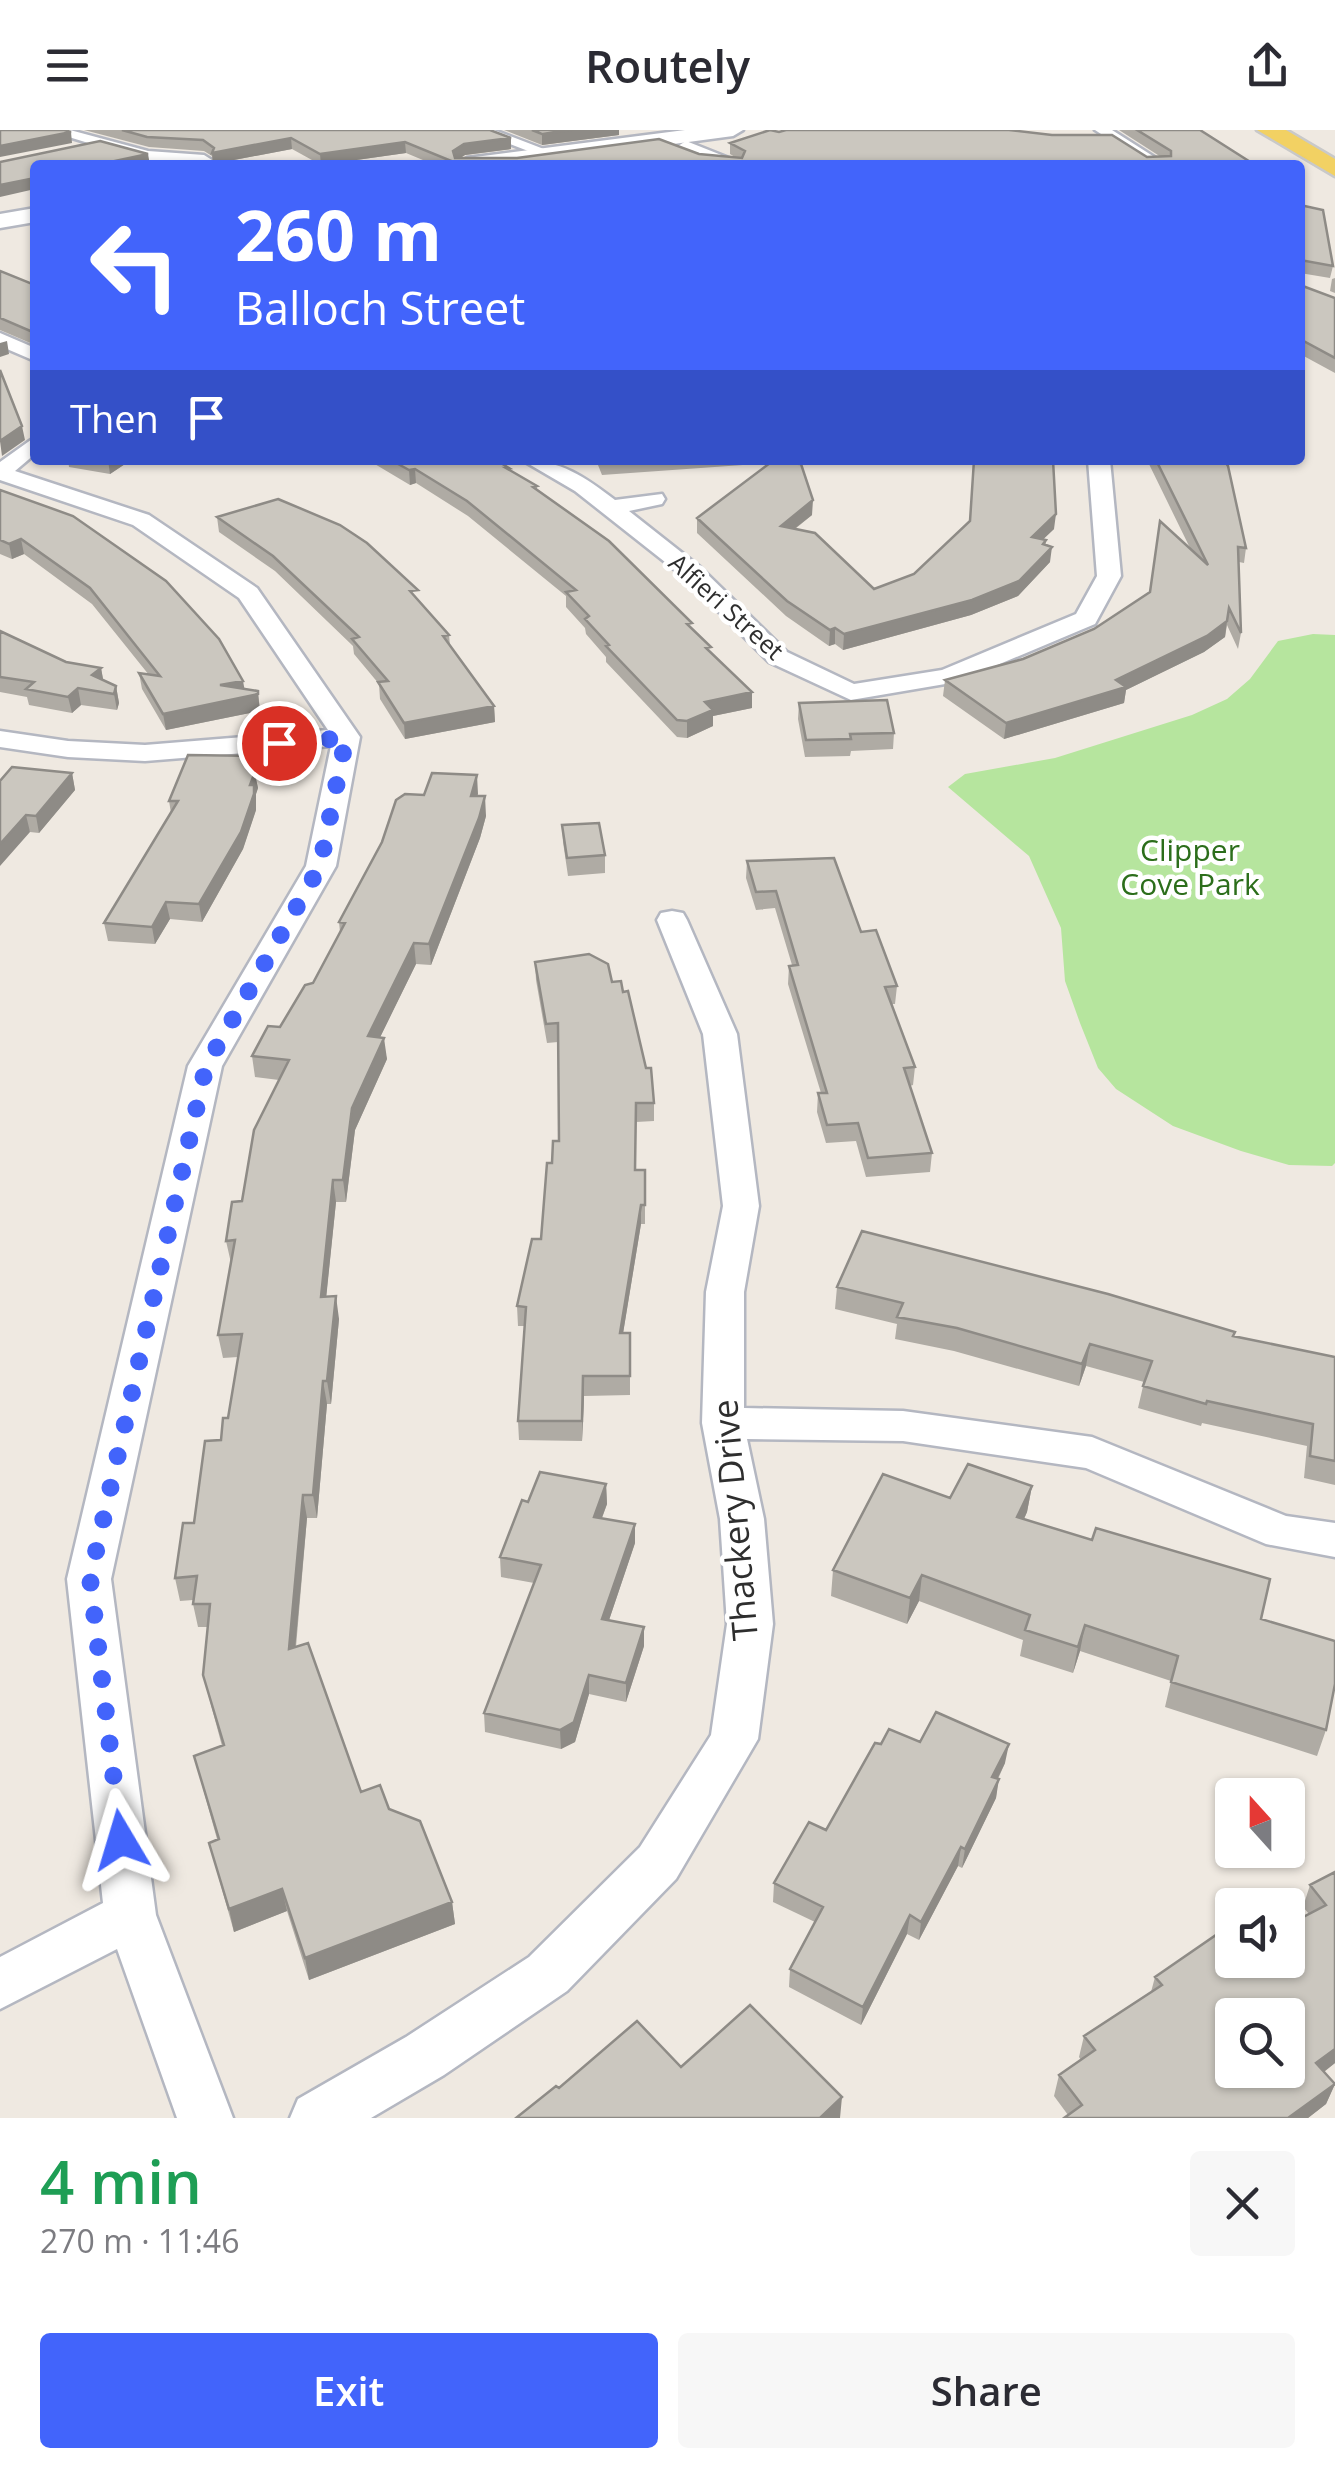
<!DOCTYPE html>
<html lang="en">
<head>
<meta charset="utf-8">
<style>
  :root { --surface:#fff; --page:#f7f7f7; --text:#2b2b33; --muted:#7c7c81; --accent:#4264fb }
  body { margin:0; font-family:"Open Sans",sans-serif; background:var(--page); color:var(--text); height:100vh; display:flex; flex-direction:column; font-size:38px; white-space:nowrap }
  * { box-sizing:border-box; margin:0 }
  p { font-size:32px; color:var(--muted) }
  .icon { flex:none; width:55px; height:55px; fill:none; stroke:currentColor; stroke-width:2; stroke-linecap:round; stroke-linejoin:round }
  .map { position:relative; height:1988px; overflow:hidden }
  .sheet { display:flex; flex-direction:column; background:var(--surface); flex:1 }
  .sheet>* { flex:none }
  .guide { position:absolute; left:30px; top:30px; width:1275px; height:305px; border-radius:10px; box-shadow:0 2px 8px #0004; background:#4264fb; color:#fff; overflow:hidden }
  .needle { width:65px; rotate:339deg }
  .fabs { position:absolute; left:1215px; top:1648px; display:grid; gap:20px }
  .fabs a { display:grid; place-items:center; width:90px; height:90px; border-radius:10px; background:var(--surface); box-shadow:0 2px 8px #0004; font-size:50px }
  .pin { position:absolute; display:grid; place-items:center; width:85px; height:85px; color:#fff; margin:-42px; border:5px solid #fff; border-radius:50%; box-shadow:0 2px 10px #0007 }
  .me { position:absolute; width:110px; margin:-55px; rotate:353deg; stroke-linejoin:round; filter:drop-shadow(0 0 8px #0008) }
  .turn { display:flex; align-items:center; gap:35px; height:210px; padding:0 40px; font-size:45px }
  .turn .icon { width:130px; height:130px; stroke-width:2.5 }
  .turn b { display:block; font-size:70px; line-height:85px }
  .then { display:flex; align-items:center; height:95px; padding:0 40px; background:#0003; gap:20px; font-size:38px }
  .round { display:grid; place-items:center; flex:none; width:105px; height:105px; border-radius:10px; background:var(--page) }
  .overview { display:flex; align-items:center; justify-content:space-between; height:170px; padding:0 40px }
  h1 { font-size:60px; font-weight:600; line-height:75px; color:#1e9e55 }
  .button { display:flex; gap:20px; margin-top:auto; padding:20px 40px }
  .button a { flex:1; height:115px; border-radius:10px; background:var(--accent); color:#fff; font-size:40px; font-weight:600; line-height:115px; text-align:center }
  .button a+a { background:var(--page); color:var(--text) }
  header { display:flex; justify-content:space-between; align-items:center; height:130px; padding:0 40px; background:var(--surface); font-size:45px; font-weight:600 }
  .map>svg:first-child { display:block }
  .green { fill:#b6e59e }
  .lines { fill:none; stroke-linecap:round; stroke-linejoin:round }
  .street-casing { stroke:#b4b7c1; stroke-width:5 }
  .secondary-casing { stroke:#b4b7c1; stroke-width:5 }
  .primary-casing { stroke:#c9c9c9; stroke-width:5 }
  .street { fill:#fff; fill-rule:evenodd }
  .secondary { fill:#fff; fill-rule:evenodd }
  .primary { fill:#f2d163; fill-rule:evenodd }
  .wall { fill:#afaba4 }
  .shaded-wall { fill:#8e8b86 }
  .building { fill:#cbc7bf; stroke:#8e8b86; stroke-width:2.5; fill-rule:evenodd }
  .route { stroke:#4264fb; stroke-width:18; stroke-dasharray:0 32.4 }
  .labels { text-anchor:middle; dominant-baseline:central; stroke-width:9; stroke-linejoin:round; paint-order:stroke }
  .far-street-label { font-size:25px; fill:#2e2e2e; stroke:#fff }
  .park-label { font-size:30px; fill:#2c6e1b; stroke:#fff }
  .near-street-label { font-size:35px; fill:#2e2e2e; stroke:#fff }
</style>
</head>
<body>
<header><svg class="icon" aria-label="menu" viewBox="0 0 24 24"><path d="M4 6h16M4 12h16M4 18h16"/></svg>Routely<svg class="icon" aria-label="share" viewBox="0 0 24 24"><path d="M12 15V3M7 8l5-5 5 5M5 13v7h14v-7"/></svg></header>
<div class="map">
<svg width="1335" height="1988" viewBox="0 0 1335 1988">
  <rect width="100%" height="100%" fill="#efe9e1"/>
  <path class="green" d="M1313,504l22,1v528l-3,3 -43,-1 -48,-14 -68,-25 -57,-37 -18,-21 -18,-45 -15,-42 -4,-53 -32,-72 -81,-69 17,-13 90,-16 137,-43 35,-16 23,-20 28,-38z"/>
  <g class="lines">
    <g class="street-casing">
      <path id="street" d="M46,0h24l78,21 56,4 8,5 -8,5 -57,-4z
        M473,0h21l68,26 -13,3z
        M1095,0h17l55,35h-19z
        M686,11l53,21 3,3h-22l-39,-16 -3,-3z
        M0,203l35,15v13l-35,-15z
        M35,307v17l-20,17 134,44 108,73 103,149 -24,129 -114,200 -111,513 45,336 77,203h-56l-60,-169 -117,60v-52l103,-54 -36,-324 121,-513 118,-200 25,-120 -186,15 -77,-4 -68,-10v-16l68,10 77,4 183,-15 -89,-132 -106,-73 -133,-45v-18z
        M522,330c39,0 63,17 93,40l47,-6 3,5 -3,5 -33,7 71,56 87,85 67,32 88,-14 134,-56 21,-38 -9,-116h22l11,116 -26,48 -138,58 -106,18 -82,-38 -85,-85 -109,-86z
        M672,781l11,2 4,7 50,114 22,172 -15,86v116l159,3 189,26 194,79 49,7v34l-69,-13 -180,-76 -183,-27 -156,-2 17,80 9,105 -15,115 -82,140 -109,112 -123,84 -73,43h-81l8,-19 108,-62 123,-80 111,-110 71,-112 16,-111 -7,-105 -18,-96 4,-131 17,-86 -20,-172 -46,-114 4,-7z"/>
    </g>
    <g class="secondary-casing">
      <path id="secondary" d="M685,0h58l-10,6 -216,29h-61l11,-7z
        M35,78v14l-35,6v-14z"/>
    </g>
    <g class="primary-casing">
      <path id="primary" d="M1257,0h29l49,29v17z"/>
    </g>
    <use href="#street" class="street"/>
    <use href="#secondary" class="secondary"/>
    <use href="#primary" class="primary"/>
  </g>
  <path class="wall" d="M84,0h406l21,8v11l-46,6 -5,3 239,-4 36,3 -5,-3v-11l49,-11 368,25h14l-42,-27h81l55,35h-820l-29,-12 -85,12 -29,-16 -79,15 -1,-8 -8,-5 -55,-4z
    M504,0h115v5l-77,10z
    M1300,75l33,61 -3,12 -30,-5z
    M0,141l35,14v60l-35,-15z
    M1335,148v15l-5,-2 2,-12z
    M1300,155l35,13v75l-35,-19z
    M68,330h63l-21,14 -41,-7z
    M368,330h128l13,8v2l28,16v4l154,139 20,23 41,40v16l-39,8v10l-26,12 -10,-1 -71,-75v-5l-20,-23 -1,-6 -19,-21v-11l-98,-80 -52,-33 -6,2z
    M596,330h190l26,55 -17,14 79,60 40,-15 55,-52 85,7 -11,10 3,1v5l4,17 -32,34 -47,19 -128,35 -8,-6 -6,2 -43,-30 -89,-83v-15l73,-55 -168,12z
    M1147,330h77l22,88 -2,15 -5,-1 2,71 -3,16 -11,-24 -2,12 -21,15 -78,38 -2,13 -120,36 -61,-43 2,-16 78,-21 71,-30 56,-37 40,-44z
    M0,360l245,199 13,2 2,20 -94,19 -24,-41 -3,-16 10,2 -57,-71 -68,-50 -12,5 -12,-5z
    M217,387l202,84 30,34 1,11 44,60 1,16 -90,17 -25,-40 -1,-15 -25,-30 -1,-8 -78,-75 -56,-39z
    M0,501l66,31 35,6 2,12 13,6 3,17 -2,7 -36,-5 -9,8 -43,-8 -2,-8 -27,-5z
    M799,573l95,30 -1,16 -42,2 -1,5 -45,1 -7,-38z
    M256,626l3,17 -3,6 2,9 -2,6v16l-13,39 -41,73 -32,-3 -15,25 -47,-3 -4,-18 67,-110 -2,-12z
    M72,643l3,17 -36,43 -9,-1 -30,-51z
    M478,666l8,20 -6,22 -49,127 -15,-1 -36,73 7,22 -32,71 -9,72h-10l-10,95 13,22 -8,85h-4l-10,114h-10l-11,129 65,145 28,17 63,93 3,22 -146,56 -22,-69 -53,21 -25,-89 8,-4 -23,-83 28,-10 -19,-71 5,-48h-10l-5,-23v-4l-13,1 -5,-23 53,-160 10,-61 -15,1 -5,-23 13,-72 -5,-22 16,-40 37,-121 -24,-3 -3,-21 28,-29 33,-44 27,-51 -1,-10z
    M562,695l43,30v18l-37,3 -5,-34z
    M747,731l114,71 36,54 -2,18h-4l24,63 -2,18 -3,1 22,67 -2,19 -64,5 -10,-36 -30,2 -9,-31 1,-19h3l-33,-109 1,-18 3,-1 -17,-57 -19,2 -10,-32z
    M535,832l77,20 42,121v18l-18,1v48h9v54h-4l-18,109h7v62l-46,1 -2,45 -63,-1 -1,-19 7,-95h-7l-1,-20 24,-67 11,-76 7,-22 -1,-99 -11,1 -11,-63z
    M837,1157l397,49 101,21v128l-31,-7 3,-32 -105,-23 -1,3 -63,-18 6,-26 -58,-16 -7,20 -125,-35 -59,-12 2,-15 -62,-15z
    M606,1354l1,20 -5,14 33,25 -26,77 35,26 -18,56 -37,-8 -14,48 -14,7 -76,-17 -1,-19 50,-130 -33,-6 -1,-20 28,-55z
    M1032,1356l-5,26 -3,7 237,100 65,111 -9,26 -152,-49 6,-26 -91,-30 -7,22 -53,-17 3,-16 -104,-39 -12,23 -76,-28 2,-26 117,-72z
    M920,1612l85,21 -7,16 -2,19 -34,70 -4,-2 -39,74 -12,-6 -46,91 -72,-38 1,-18 25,-47 -42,-20 1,-19 52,-53 55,-86z
    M1335,1742v191l-11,9 11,12 -9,20 -18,14h-244l4,-3 -14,-19 5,-21 22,-15 -2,-3 5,-21 67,-44 4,-15 77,-17 77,-46 -6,-7 7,-22z"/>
  <path class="shaded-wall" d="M572,0h47v5l-77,10v-11z
    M71,2l1,11 -72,14v-11z
    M291,8l1,11 -79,15 -1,-11z
    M511,8v11l-46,6 -11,7 -1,-11 11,-7z
    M405,12l1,11 -85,12 -1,-11z
    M148,24l2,11h-54z
    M35,48v11l-35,8v-12z
    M7,211l2,13 -9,3v-14z
    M22,296l3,14 -23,16 -2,-15z
    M108,330h23l-21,14z
    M415,339l1,14 -6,2 -1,-15z
    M813,370l-1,15 -32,25 1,-14z
    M1056,384l-2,15 -24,23 2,-15z
    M21,409l3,15 -12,5 -3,-15z
    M1052,417l-2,15 -32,34 -47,19 -128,35 1,-16z
    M1227,491l-2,16 -21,15 -78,38 -2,13 -120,36 2,-16 110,-43z
    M835,498v16l-6,2 1,-16z
    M101,538l3,16 -12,-9z
    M243,551l3,16 12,-3 2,17 -94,19 -3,-16 57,-29z
    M116,556l3,17 -2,7 -3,-16z
    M78,558l3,17 -9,8 -4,-16z
    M752,562v16l-39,8v10l-26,12v-17l18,-19z
    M494,576l1,16 -90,17 -1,-16z
    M256,626l3,17 -3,6 2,9 -2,6v16l-13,39 -41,73 -3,-18 51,-119 1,-13z
    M72,643l3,17 -36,43 -3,-17z
    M477,645l1,19 -6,22 -1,-20z
    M485,666l1,20 -6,22 -49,127 -2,-21z
    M26,685l4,17 -30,34v-22z
    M166,772l4,17 -15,25 -3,-17z
    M414,813l2,21 -46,94 -2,-22z
    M384,908l3,21 -32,71 -9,72 -3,-22 9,-72z
    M333,1050l3,22 -12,117 -3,-22z
    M641,1075v19l-21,128v-19z
    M336,1166l3,23 -8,85 -4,-23z
    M1090,1214l-4,22 -7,20 3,-22z
    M583,1246l1,20 -2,45v-20z
    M323,1251l4,23 -10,114 -4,-23z
    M606,1354l1,20 -12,32 -1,-19z
    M1032,1356l-5,26 -14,31 4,-26z
    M303,1365l4,23 -14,154 -4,-23z
    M635,1394v19l-32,95 -1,-19z
    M922,1445l-3,26 -12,23 3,-26z
    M1085,1495l-5,26 -7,22 5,-26z
    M644,1497v19l-18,56v-19z
    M589,1545v19l-14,48 -14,7 -1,-19z
    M1009,1614l-4,19 -16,33 3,-19z
    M999,1649l-3,19 -34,70 3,-19z
    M961,1717l-3,19 -39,74 2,-18z
    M282,1759l5,22 -53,21 -5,-23z
    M452,1772l3,22 -146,56 -4,-22z
    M910,1785l-3,19 -46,91 2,-18z
    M1335,1919v14l-27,21 8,-21z
    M1335,1954l-9,20 -18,14h-20z
    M842,1967l-2,21h-20z"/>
  <path class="building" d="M0,0h64l7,2 -71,14z
    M122,0h368l21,8 -47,6 -11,7 2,7h62l142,-19 40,15 43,4 3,-7 -15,-8 40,-13 9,2 7,-2h223l43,5h60l35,22 24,-1v-5l-34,-21h63l55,35h-794l-56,-23 -85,12 -29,-16 -79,15 2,-5 -11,-8 -56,-3z
    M532,0h40l-30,4z
    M100,11l48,13 -52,11h-61v13l-35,7v-23z
    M1300,75l23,5 10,56 -33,-6z
    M0,141l35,14v48l-35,-15z
    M1300,155l35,13v60l-35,-19z
    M0,240l22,56 -22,15z
    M391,330h105l13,8h-3l31,18 -4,1 76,54 83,82 -5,1 24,23 -5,1 46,44 -47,10 8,8 -26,11 -10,-1 -71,-74 3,-1 -24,-26 4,-3 -23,-24 10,-2 -109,-89 -52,-32 -6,1z
    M774,330h12l1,3 14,1 12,36 -32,26 34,7 59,56 40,-15 56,-53 4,-61h79l3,54 -24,23 14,3 -3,4 9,3 -33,34 -47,19 -128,34 -9,-6 -5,2 -43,-29 -90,-83z
    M1156,330h68l4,6 18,82 -8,-1 3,86 -12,-25 -2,13 -20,15 -91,44 10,7 -120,36 -61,-43 78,-21 71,-30 56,-37 10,-71 48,44z
    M0,360l73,26 93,65 53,58 24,42 -23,4 38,6v3l-95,20 -24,-41 21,3 -70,-88 -69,-49 -12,5 -9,-4z
    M278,369l62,26 27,18 51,47 -8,1 39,44 -6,1 51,70 -90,17 -26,-41 10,-1 -36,-42 7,-2 -86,-81 -56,-39z
    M0,501l66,31 35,6 -9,7 24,11 -2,8 -36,-6 -10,9 -42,-8 8,-7 -34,-5z
    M887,570l7,33 -44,1 1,5 -45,1 -7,-37z
    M188,625l68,1 -5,16h4l-5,13h4v9l-13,38 -42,72 -33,-2 -14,25 -48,-4 74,-122h-9z
    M12,637l60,6 -36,43 -10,-1 -26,29v-63z
    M432,643l45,2 -6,21h14l-6,22 -50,126 -15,-1 -46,93 16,2 -32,70 -9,72h-10l-12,117 15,-1 -9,85h-4l-10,114h-10l-14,154 19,-6 53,149 19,-7 9,24 31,12 32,81 -147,56 -23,-69 -53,20 -20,-66 10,-4 -25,-83 30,-11 -21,-70 7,-71h-17l4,-28 -22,2 8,-55h11l11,-82 16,-1 2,-22h5l14,-84 -24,1 17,-95 -9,1 6,-39 10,-1 12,-71 35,-70 -37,-4 16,-30 12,1 25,-42 8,-2 32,-60 -6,-1 43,-80 14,-42 9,-6 19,1z
    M599,693l6,32 -38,3 -5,-33z
    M834,728l27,74 15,-2 21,56 -12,1 30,80 -11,1 28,85 -64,5 -10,-35 -31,2 -9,-32h9l-38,-127 9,-1 -22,-74 -20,1 -9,-31z
    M589,824l19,10 4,18 9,-1 2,11 5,-1 18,77h5l3,35h-18l-1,67h10v35h-4l-21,128h10v43h-47l-1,45h-64l8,-114 -9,-1 15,-67h9l6,-76h5l1,-22h6l-1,-118 -12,1 -11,-62z
    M862,1101l246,63 127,38 -2,4 102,21v104l-25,-5 3,-32 -106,-23 -1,3 -63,-18 9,-25 -62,-17 -8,20 -125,-36 -60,-11 6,-14 -66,-16z
    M968,1334l64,22 -15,31 75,23 4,-12 174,51 -9,40 74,22v43l-9,46 -155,-48 7,-26 -93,-31 -7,22 -53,-17 5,-15 -108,-40 -12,23 -77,-28 50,-96 67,24z
    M540,1342l66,12 -12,33 41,7 -33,95 42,8 -18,56 -37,-8 -15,47 -14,8 -76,-17 57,-148 -41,-8 22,-57 6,2z
    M936,1582l73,32 -17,33 7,2 -34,70 -4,-2 -40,75 -11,-7 -47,92 -73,-38 33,-62 -49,-24 35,-61 17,8 49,-87 6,1 8,-15 31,13z
    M1335,1742v177l-19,14 19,21 -47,34h-224l18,-13 -23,-30 36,-25 -11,-14 78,-51 -7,-8 77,-53v36h56v-35l38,-20 -16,-20zM1232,1885h56v55h-56z
    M750,1875l92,92 -22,21h-304l40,-32 3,2 78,-67 44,46z"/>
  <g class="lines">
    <path class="route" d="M121,1710l-31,-262 116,-512 114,-200 26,-128 -67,5"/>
  </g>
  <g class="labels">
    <g class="far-street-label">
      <text transform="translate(727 476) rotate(42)">Alfieri Street</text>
    </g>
    <g class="park-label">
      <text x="1190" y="719">Clipper<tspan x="1190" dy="34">Cove Park</tspan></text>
    </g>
    <g class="near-street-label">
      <text transform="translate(734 1390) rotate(-95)">Thackery Drive</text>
    </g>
  </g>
</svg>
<div class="fabs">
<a><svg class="needle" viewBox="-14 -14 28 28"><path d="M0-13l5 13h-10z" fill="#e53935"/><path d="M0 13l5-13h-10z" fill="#7c7c81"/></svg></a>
<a><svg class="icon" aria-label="sound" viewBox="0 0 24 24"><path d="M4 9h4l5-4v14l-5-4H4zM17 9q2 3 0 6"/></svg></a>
<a><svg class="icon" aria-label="search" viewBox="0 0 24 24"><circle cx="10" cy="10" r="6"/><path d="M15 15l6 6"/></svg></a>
</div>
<div class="pin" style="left:279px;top:613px;background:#d93025"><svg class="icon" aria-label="arrive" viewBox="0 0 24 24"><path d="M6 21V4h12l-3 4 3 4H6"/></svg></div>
<svg class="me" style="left:121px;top:1710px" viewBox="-20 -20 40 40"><path d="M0-17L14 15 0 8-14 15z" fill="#4264fb" stroke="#fff" stroke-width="4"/></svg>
<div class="guide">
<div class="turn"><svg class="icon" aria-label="left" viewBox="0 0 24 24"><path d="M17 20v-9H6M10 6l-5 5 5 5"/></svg><div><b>260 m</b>Balloch Street</div></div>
<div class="then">Then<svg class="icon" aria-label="arrive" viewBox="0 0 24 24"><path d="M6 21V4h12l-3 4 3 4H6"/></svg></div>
</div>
</div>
<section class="sheet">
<div class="overview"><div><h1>4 min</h1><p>270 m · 11:46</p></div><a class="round"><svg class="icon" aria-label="close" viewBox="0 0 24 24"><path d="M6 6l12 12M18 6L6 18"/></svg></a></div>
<div class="button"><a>Exit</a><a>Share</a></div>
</section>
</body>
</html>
